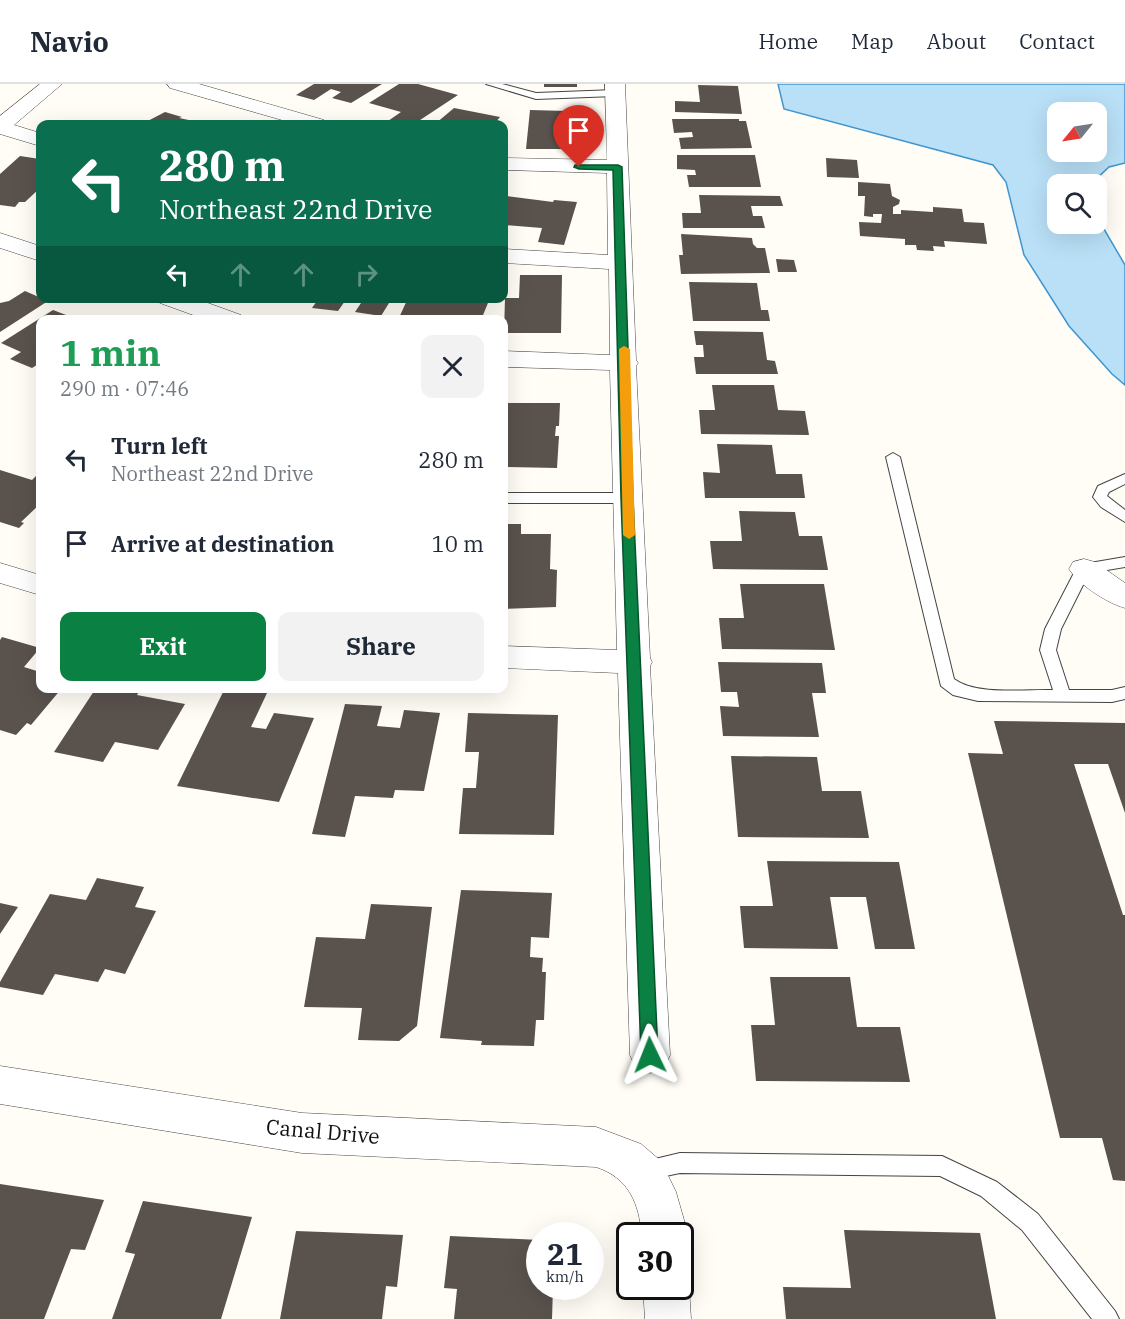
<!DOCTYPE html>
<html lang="en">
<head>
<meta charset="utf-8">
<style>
  :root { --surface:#fff; --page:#f2f2f3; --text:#1f2937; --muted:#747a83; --line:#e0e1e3; --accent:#0b8043 }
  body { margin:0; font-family:"IBM Plex Serif",serif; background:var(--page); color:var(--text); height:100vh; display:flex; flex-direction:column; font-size:22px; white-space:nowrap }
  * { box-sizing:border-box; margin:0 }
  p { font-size:20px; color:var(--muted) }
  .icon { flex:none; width:33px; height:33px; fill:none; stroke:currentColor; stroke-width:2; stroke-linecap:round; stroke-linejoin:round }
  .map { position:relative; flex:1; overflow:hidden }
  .sheet { position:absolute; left:36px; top:231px; width:472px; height:378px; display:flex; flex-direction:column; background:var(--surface); border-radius:12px; box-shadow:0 6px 24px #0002 }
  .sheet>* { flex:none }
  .banner { position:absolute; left:36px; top:36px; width:472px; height:183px; border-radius:12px; box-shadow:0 6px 24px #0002; background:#0b6e4f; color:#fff; overflow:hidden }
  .needle { width:39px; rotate:240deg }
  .controls { position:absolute; left:1047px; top:18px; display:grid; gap:12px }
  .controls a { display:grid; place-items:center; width:60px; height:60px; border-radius:12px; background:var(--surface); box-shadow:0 6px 24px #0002; font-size:30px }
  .speed { position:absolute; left:526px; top:1138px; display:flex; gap:12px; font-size:30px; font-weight:700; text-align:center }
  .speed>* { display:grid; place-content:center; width:78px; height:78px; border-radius:50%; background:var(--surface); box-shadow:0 6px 24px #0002; line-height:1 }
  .speed small { font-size:15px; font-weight:400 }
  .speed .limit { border:3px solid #111; border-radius:9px; background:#fff; color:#111 }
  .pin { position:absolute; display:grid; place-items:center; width:51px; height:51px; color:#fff; margin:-62px -26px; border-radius:50% 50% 50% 0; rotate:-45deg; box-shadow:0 0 6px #0007 }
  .pin .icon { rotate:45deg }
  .me { position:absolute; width:66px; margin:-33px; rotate:358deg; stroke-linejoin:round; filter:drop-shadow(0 0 4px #0008) }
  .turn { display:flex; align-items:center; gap:21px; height:126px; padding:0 24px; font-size:27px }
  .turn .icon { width:78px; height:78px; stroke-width:2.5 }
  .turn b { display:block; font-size:42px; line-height:51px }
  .lanes { display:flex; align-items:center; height:57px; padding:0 24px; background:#0003; justify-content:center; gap:30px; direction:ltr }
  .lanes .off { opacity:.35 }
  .round { display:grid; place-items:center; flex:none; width:63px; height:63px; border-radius:12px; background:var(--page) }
  .overview { display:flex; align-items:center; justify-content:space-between; height:102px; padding:0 24px }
  h1 { font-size:36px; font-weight:700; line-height:45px; color:#1e9e55 }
  .action { display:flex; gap:12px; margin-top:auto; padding:12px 24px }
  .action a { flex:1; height:69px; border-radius:12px; background:var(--accent); color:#fff; font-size:24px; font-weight:700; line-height:69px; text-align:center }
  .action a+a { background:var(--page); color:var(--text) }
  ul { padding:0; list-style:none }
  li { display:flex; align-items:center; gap:18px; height:84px; padding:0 24px }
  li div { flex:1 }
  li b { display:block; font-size:22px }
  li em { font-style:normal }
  header { display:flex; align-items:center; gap:36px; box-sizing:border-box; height:84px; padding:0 30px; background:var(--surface); border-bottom:2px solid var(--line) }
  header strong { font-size:28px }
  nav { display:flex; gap:33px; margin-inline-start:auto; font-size:21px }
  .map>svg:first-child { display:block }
  .water { fill:#b9e0f7; stroke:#3f96cf; stroke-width:1.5; fill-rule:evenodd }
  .building { fill:#5a524d }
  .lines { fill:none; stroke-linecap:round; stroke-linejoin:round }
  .service-casing { stroke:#444; stroke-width:2 }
  .minor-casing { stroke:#444; stroke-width:1 }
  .service { fill:#fff; fill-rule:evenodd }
  .minor { fill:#fff; fill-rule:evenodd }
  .route { fill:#0b8043; stroke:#07532c; stroke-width:1.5 }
  .slow { fill:#f59e0b }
  .labels { text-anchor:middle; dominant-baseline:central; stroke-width:6; stroke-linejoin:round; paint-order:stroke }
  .near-street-label { font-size:21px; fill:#111; stroke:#fff }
</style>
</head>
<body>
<header>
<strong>Navio</strong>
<nav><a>Home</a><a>Map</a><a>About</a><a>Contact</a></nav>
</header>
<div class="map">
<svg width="1125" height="1235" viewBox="0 0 1125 1235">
  <rect width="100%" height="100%" fill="#fffdf5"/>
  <path class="water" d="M778,0h347v79l-16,4 -16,15 -1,2h-34v40h38l1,-7 28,48v120l-13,-11 -43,-48 -45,-71 -18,-73 -13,-17 -209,-56zM1058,28h38v40h-38z"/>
  <path class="building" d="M314,0h68l-31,19 -19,-5 9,-6 -10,-3 -17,11 -18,-5z
    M399,0h19l40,11 -44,29h-13l-13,-3 13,-9 -32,-9z
    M544,0h33v3h-33z
    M698,1l40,1 4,28 -67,-2v-11l25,1z
    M454,24l46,9 -6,7h-59z
    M530,26l37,1 -3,38h-38z
    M165,28l17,5 -3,1 29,6h-66z
    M672,35h67v2h7l6,27 -71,1 -2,-11 14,-1 -1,-5 -18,1z
    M677,71h78l6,32h-72l-2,-12h9l-1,-5 -18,-1z
    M20,72l20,3v29l-15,14h-6l-4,5 -15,-2v-31z
    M826,74l31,2 2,18 -32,-1z
    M858,98l32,2 2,12 8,4 -1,4 -6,3v7h8v-4l32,2v-5l29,2 2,13 20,1 3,21 -43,-3 1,6 -12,-1 1,5 -17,-1 -1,-5h-11v-6l-45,-3 -1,-14 22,1 1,-9h-9v3l-9,-1 1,-20h-7z
    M699,111l81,1 3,10h-32l2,10h9l3,12h-82l-1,-15h19z
    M506,112l47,6 1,-2 23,2 -13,43 -26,-3 4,-14 -38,-3v-22z
    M681,150l71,4 1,6 4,4h8l5,25 -89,1 -2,-19h4z
    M776,175l18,1 3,12h-19z
    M520,191h42l-1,58h-57l1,-35h14z
    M689,198l68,1 4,27h7l2,11h-77z
    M25,207l23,10 -48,31v-29l9,-2z
    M319,214h71l-3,5h2l-8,13 -26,-4 6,-9 -16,-2 -7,10 -26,-3z
    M408,214h82l-9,22h-83z
    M53,226l21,8 -34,2v43l-8,5 -22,-9 11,-7 -20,-9z
    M694,247l69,1 4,28 8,1 3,13h-82l-2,-17h10l-1,-12h-7z
    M712,301h62l4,25 27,1 4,24 -108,-1 -2,-24h16z
    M504,319h56l-1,23h-3l-1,10h4l-2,32 -53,-1z
    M717,360l55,1 4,29h26l3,24h-100l-2,-26 17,1z
    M0,386l32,10 8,-8v32l-19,18 3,1 -5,5 -19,-6z
    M739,427l56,1 4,24h23l6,34 -115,-1 -3,-28h32z
    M504,440h17v10h30l-1,35 7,1 -1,37 -52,2z
    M740,500h84l11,66 -113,-1 -3,-31h25z
    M2,553l38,11 -16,19 16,5v16h22l-31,37 -4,-2 -11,12 -16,-5v-90z
    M718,578l104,1 4,30h-14l7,44 -96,-1 -3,-30 19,1 -2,-15h-16z
    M96,604h45l-4,7 48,9 -27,46 -43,-8 -12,20 -49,-10z
    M225,604l42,5 -16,34 15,2 8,-16 40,5 -35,84 -102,-16z
    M345,620l37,2 -5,20 23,2 4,-18 36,3 -16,78 -29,-1 -2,8 -38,-2 -10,41 -33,-3z
    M468,629l90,2 -4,120 -95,-1 4,-46h13l3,-36h-14z
    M994,637l131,2v90l-17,-49h-34l49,151h2v266l-12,-1 -11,-42h-42l-92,-385 35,1z
    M731,672l86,1 5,34h39l8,47 -131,-1z
    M767,777l132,1 16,87h-40l-9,-52h-36l8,52 -94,-1 -4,-42h33z
    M97,794l47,9 -9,20 21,4 -31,63 -20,-5 -7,13 -43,-8 -12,21 -43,-8v-5l50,-88 36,6z
    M461,806l91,3 -3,45 -18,-1 -1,20 13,1 -1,14h4l-2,48h-8l-2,26 -53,-1 1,-4 -42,-3z
    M0,819l18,4 -18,27z
    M371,820l61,3 -15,119 -18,15 -41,-1 4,-32 -58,-1 12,-70 49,2z
    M770,893h80l7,50h43l10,55 -154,-1 -5,-56h24z
    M0,1100l104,16 -19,50 -14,-1 -27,70h-44z
    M143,1117l109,16 -31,102h-109l23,-65 -10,-2z
    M844,1146l136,3 16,86h-210l-3,-32 68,1z
    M296,1147l107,4 -6,52 -11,-1 -4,33h-102z
    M450,1152l90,4v47h13l-1,32h-98l3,-30 -13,-1z"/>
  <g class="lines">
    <g class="service-casing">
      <path id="service" d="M486,0h16l34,9 79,-3 5,3 -5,3 -79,3z
        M893,369l7,4 54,222c23,17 71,10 99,11l-13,-40 5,-21 31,-60 8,-5 41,-7v10l-36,6 -28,56 -5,21 13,40h43l13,-3v12l-13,3 -134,-1 -25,-6 -12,-9 -55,-229z
        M1125,390v10l-16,8 -2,4 18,14v12l-24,-15 -8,-10 5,-11z
        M504,409h123l7,5 -7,5h-123z
        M680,1069l262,3 55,26 41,32 77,97 4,8h-27l-70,-89 -41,-34 -41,-20 -260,-3 -38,8 -8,-3 -3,-7 3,-7z"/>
    </g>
    <g class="minor-casing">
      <path id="minor" d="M40,0h22l-48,41 26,8v13l-40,-12v-18z
        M167,0h32l125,36 3,4h-31l-126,-36z
        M605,0h20l11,276 2,3 -2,3 14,292 2,4 -2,4 20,389 -6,13 -14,5 -14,-5 -6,-13 -12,-382 -114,-5v-22l113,4 -7,-280 -106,-3v-16l106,4 -1,-86 -105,-6v-14l104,6 -1,-82 -103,-3v-12l103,2z
        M0,149l40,13v15l-40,-13z
        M157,214h37l47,17 3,5h-37l-47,-17z
        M1084,475l11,3 30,21v25c-18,-5 -46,-23 -56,-39l4,-7z
        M0,479l40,12v20l-40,-12z
        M0,982l302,47 294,14 45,17 20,17 15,31 8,28 2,16 -5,13v-13h-39c-3,-33 -13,-58 -46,-69l-294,-14 -302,-49z
        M681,1186l8,17 2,32h-46l-2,-32h38z"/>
    </g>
    <use href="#service" class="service"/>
    <use href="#minor" class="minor"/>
  </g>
  <path class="route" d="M575,81h43l4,2 11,331 25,557 -2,5 -6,3 -6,-3 -3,-5 -20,-557 -8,-328 -34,-1 -5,-2z"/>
  <path class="slow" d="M624,262l6,3 5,186 -6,4 -6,-4 -4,-186z"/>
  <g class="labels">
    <g class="near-street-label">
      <text transform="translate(323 1047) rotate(5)">Canal Drive</text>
    </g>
  </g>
</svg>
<div class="controls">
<a><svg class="needle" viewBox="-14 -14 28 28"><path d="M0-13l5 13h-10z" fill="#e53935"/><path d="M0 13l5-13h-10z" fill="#747a83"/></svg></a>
<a><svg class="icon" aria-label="search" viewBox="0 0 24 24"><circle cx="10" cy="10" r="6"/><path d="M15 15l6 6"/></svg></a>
</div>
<div class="speed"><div>21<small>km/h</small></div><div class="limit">30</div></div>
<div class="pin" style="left:579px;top:83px;background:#d93025"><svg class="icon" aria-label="arrive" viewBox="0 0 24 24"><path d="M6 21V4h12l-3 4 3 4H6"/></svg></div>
<svg class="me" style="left:650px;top:971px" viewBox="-20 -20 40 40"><path d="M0-17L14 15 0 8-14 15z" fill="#0b8043" stroke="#fff" stroke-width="4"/></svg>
<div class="banner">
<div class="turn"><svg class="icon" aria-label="left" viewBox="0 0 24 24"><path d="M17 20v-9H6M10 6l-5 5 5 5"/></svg><div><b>280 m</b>Northeast 22nd Drive</div></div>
<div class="lanes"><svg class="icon" aria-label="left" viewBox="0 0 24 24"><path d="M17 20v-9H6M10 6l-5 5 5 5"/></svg><svg class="icon off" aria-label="ahead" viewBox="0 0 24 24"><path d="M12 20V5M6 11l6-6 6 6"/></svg><svg class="icon off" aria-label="ahead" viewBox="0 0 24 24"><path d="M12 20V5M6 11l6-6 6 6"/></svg><svg class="icon off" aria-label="right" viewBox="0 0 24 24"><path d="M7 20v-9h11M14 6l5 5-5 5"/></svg></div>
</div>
<section class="sheet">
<div class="overview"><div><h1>1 min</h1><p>290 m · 07:46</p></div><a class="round"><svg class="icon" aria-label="close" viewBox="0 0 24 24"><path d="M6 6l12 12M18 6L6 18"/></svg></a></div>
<ul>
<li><svg class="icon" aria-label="left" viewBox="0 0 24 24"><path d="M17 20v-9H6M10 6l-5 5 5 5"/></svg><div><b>Turn left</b><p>Northeast 22nd Drive</p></div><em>280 m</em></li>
<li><svg class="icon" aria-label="arrive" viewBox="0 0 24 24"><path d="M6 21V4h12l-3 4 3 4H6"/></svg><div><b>Arrive at destination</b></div><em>10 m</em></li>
</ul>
<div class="action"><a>Exit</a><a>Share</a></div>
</section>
</div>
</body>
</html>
